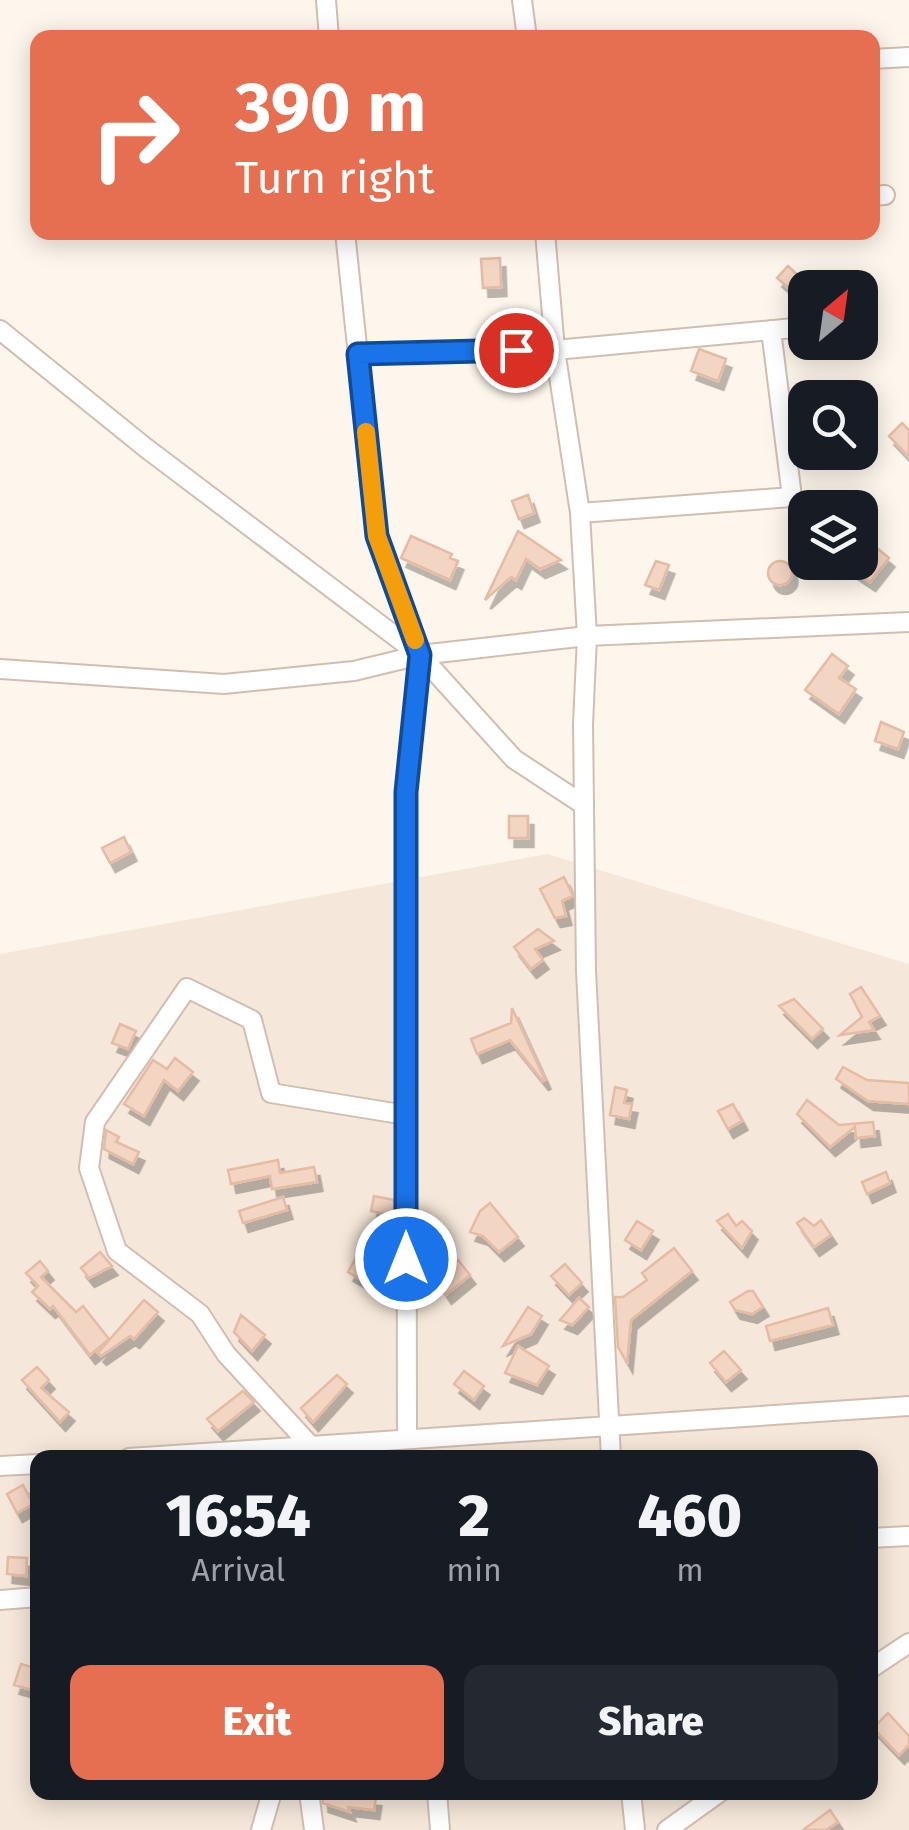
<!DOCTYPE html>
<html lang="en">
<head>
<meta charset="utf-8">
<style>
  :root { --surface:#171b24; --page:#242831; --text:#f1f3f6; --muted:#9ea1a6; --accent:#e76f51 }
  body { margin:0; font-family:"Fira Sans",sans-serif; background:var(--page); color:var(--text); height:100vh; display:flex; flex-direction:column; font-size:38px; white-space:nowrap }
  * { box-sizing:border-box; margin:0 }
  p { font-size:32px; color:var(--muted) }
  .icon { flex:none; width:55px; height:55px; fill:none; stroke:currentColor; stroke-width:2; stroke-linecap:round; stroke-linejoin:round }
  .map { position:relative; flex:1; overflow:hidden }
  .drawer { position:absolute; left:30px; top:1450px; width:848px; height:350px; display:flex; flex-direction:column; background:var(--surface); border-radius:20px; box-shadow:0 5px 25px #0003 }
  .drawer>* { flex:none }
  .hud { position:absolute; left:30px; top:30px; width:850px; height:210px; border-radius:20px; box-shadow:0 5px 25px #0003; background:#e76f51; color:#fff; overflow:hidden }
  .needle { width:65px; rotate:29deg }
  .buttons { position:absolute; left:788px; top:270px; display:grid; gap:20px }
  .buttons a { display:grid; place-items:center; width:90px; height:90px; border-radius:20px; background:var(--surface); box-shadow:0 5px 25px #0003; font-size:50px }
  .pin { position:absolute; display:grid; place-items:center; width:85px; height:85px; color:#fff; margin:-42px; border:5px solid #fff; border-radius:50%; box-shadow:0 2px 10px #0007 }
  .me { position:absolute; width:110px; margin:-55px; rotate:0deg; stroke-linejoin:round; filter:drop-shadow(0 0 8px #0008) }
  .turn { display:flex; align-items:center; gap:35px; height:210px; padding:0 40px; font-size:45px }
  .turn .icon { width:130px; height:130px; stroke-width:2.5 }
  .turn b { display:block; font-size:70px; line-height:85px }
  .eta { display:flex; justify-content:space-evenly; align-items:center; height:170px; text-align:center }
  .eta b { font-size:60px; font-weight:800; line-height:70px }
  .primary-button { display:flex; gap:20px; margin-top:auto; padding:20px 40px }
  .primary-button a { flex:1; height:115px; border-radius:20px; background:var(--accent); color:#fff; font-size:40px; font-weight:800; line-height:115px; text-align:center }
  .primary-button a+a { background:var(--page); color:var(--text) }
  .map>svg:first-child { display:block }
  .residential { fill:#f5e8da; fill-rule:evenodd }
  .building { fill:#f3d5c3; stroke:#e6bba3; stroke-width:2.5; filter:url(#shadow) }
  .lines { fill:none; stroke-linecap:round; stroke-linejoin:round }
  .minor-casing { stroke:#d1beb0; stroke-width:22 }
  .minor { stroke:#fff; stroke-width:18 }
  .route-casing { stroke:#114b97; stroke-width:25 }
  .route { stroke:#1a73e8; stroke-width:18 }
  .slow { stroke:#f59e0b; stroke-width:18 }
</style>
</head>
<body>
<div class="map">
<svg width="909" height="1830" viewBox="0 0 909 1830">
  <defs>
    <filter id="shadow"><feDropShadow dx="5.5" dy="9" stdDeviation="0" flood-color="#0004"/></filter>
  </defs>
  <rect width="100%" height="100%" fill="#fdf6ec"/>
  <path class="residential" d="M547,854l362,110v866h-909v-876zM38,1458h832v334h-832z"/>
  <path class="building" d="M500,258l1,29 -18,1 -2,-29z
    M788,266l16,15 -10,12 -17,-15z
    M699,349l27,10 -8,22 -27,-10z
    M902,423l7,7v27l-20,-21z
    M528,495l6,18 -15,6 -7,-18z
    M518,531l43,29 -21,9 -14,-10 -10,21 -5,-3 -26,23z
    M860,534l29,24 -19,24 -30,-20h20z
    M411,536l41,18 -2,4 8,3 -8,19 -49,-22z
    M656,561l13,4 -10,25 -14,-5z
    M768 573a12 12 0 1 1 24 0a12 12 0 1 1-24 0Z
    M832,654l16,12 -9,12 17,11 -17,25 -34,-24z
    M881,722l23,10 -6,17 -23,-8z
    M509,816h19v22h-19z
    M124,837l7,15 -21,11 -8,-15z
    M564,877l9,19 -11,5 4,15 -11,2 -15,-29z
    M538,929l16,12 -19,8 8,11 -12,9 -17,-22z
    M861,987l19,29 -11,6 5,8 -34,5 22,-18 -12,-23z
    M794,999l29,30 -11,10 -33,-33z
    M512,1008l33,72 -2,1 -33,-41 -33,14 -6,-15 40,-16z
    M120,1024l16,7 -8,18 -16,-6z
    M175,1058l18,14 -15,19 -14,-11 -20,36 -20,-12 29,-44 14,9z
    M843,1067l24,13 42,3v21l-41,-3 -32,-22z
    M615,1087l12,3 -3,13 8,1 -3,15 -19,-4z
    M807,1100l32,25 34,-3 2,14 -19,2 -1,-11 -25,20 -33,-33z
    M733,1104l9,17 -14,8 -10,-18z
    M106,1130l13,7 -3,5 23,10 -6,12 -29,-15z
    M278,1160l2,13 34,-6 3,15 -45,7 -2,-13 -39,8 -3,-14z
    M886,1172l4,11 -23,11 -5,-12z
    M374,1196l20,4v16l-23,-5z
    M283,1197l4,13 -44,13 -4,-12z
    M490,1203l28,34 -19,15 -16,-16 -13,-4 10,-21z
    M728,1214l8,12 6,-5 10,10 -10,17 -25,-27z
    M804,1218l10,8 7,-6 10,15 -17,12 -17,-24z
    M637,1221l16,10 -12,19 -16,-10z
    M674,1248l18,23 -61,49 -4,43 -9,-16 -3,-50h8l24,-17 -5,-7z
    M100,1252l12,14 -23,12 -8,-10z
    M435,1252l13,16 10,-8 12,15 -24,20 -22,-34z
    M358,1254l15,9 -10,18 -15,-9z
    M40,1261l8,10 -7,6 35,35 7,-6 26,33 -19,16 -37,-49 -3,3 -18,-17 6,-6 -12,-13z
    M565,1264l17,19 -13,12 -18,-19z
    M748,1291h5l10,16 -11,7 -17,-4 -5,-8z
    M579,1298l10,9 -17,18 -12,-5z
    M144,1300l14,12 -24,27 -4,-3 -29,20 -3,-3z
    M528,1307l14,9 -11,18 -28,12z
    M828,1308l5,17 -63,16 -4,-15z
    M241,1315l24,20 -13,16 -18,-19z
    M518,1346l31,20 -12,19 -32,-12z
    M724,1351l17,19 -15,12 -16,-19z
    M37,1367l12,13 -8,8 28,24 -9,10 -38,-42z
    M464,1371l20,15 -10,14 -20,-16z
    M337,1375l10,9 -34,38 -12,-14z
    M243,1391l11,11 -36,29 -11,-12z
    M23,1485l10,19 -16,9 -10,-19z
    M8,1557l19,1 -1,18 -19,-2z
    M21,1664l17,5 -6,21 -18,-5z
    M888,1713l21,23v9l-10,10 -26,-27z
    M322,1792l54,5 -2,13 -26,-3 2,5 -27,-9z
    M830,1810l8,12 -12,8h-23z"/>
  <g class="lines">
    <g class="minor-casing">
      <path id="minor" d="M326,0l3,38
        M522,0l5,38
        M872,59l37,-2
        M872,196l13,-1
        M345,232l32,304 43,119 -14,137 1,647
        M545,232l10,118 25,163 7,123 -4,88 3,247 25,487
        M0,330l146,118 274,207 94,104 70,46
        M358,354l197,-4 250,-23
        M580,513l212,-16 -21,-167
        M0,669l224,15 130,-13 66,-16 167,-19 322,-14
        M310,1445l-84,-91 -26,-40 -83,-63 -28,-83 6,-46 92,-134 65,32 19,73 135,22
        M129,1458l780,-52
        M0,1466l38,-2
        M870,1538l39,-2
        M0,1600l38,-3
        M870,1669l39,-26
        M309,1792l5,38
        M437,1792l3,38
        M631,1792l4,38
        M261,1830l11,-38
        M667,1830l53,-38"/>
    </g>
    <use href="#minor" class="minor"/>
  </g>
  <g class="lines">
    <g class="route-casing">
      <path id="route" d="M406,1259v-467l14,-137 -43,-119 -19,-182 158,-4"/>
    </g>
    <use href="#route" class="route"/>
    <path class="slow" d="M366,432l11,104 38,104"/>
  </g>
</svg>
<div class="buttons">
<a><svg class="needle" viewBox="-14 -14 28 28"><path d="M0-13l5 13h-10z" fill="#e53935"/><path d="M0 13l5-13h-10z" fill="#9ea1a6"/></svg></a>
<a><svg class="icon" aria-label="search" viewBox="0 0 24 24"><circle cx="10" cy="10" r="6"/><path d="M15 15l6 6"/></svg></a>
<a><svg class="icon" aria-label="layers" viewBox="0 0 24 24"><path d="M12 4l9 5-9 5-9-5zM3 14l9 5 9-5"/></svg></a>
</div>
<div class="pin" style="left:516px;top:350px;background:#d93025"><svg class="icon" aria-label="arrive" viewBox="0 0 24 24"><path d="M6 21V4h12l-3 4 3 4H6"/></svg></div>
<svg class="me" style="left:406px;top:1259px" viewBox="-20 -20 40 40"><circle r="17" fill="#1a73e8" stroke="#fff" stroke-width="3"/><path d="M0-11L8 9 0 5-8 9z" fill="#fff"/></svg>
<div class="hud">
<div class="turn"><svg class="icon" aria-label="right" viewBox="0 0 24 24"><path d="M7 20v-9h11M14 6l5 5-5 5"/></svg><div><b>390 m</b>Turn right</div></div>
</div>
<section class="drawer">
<div class="eta">
<div><b>16:54</b><p>Arrival</p></div>
<div><b>2</b><p>min</p></div>
<div><b>460</b><p>m</p></div>
</div>
<div class="primary-button"><a>Exit</a><a>Share</a></div>
</section>
</div>
</body>
</html>
